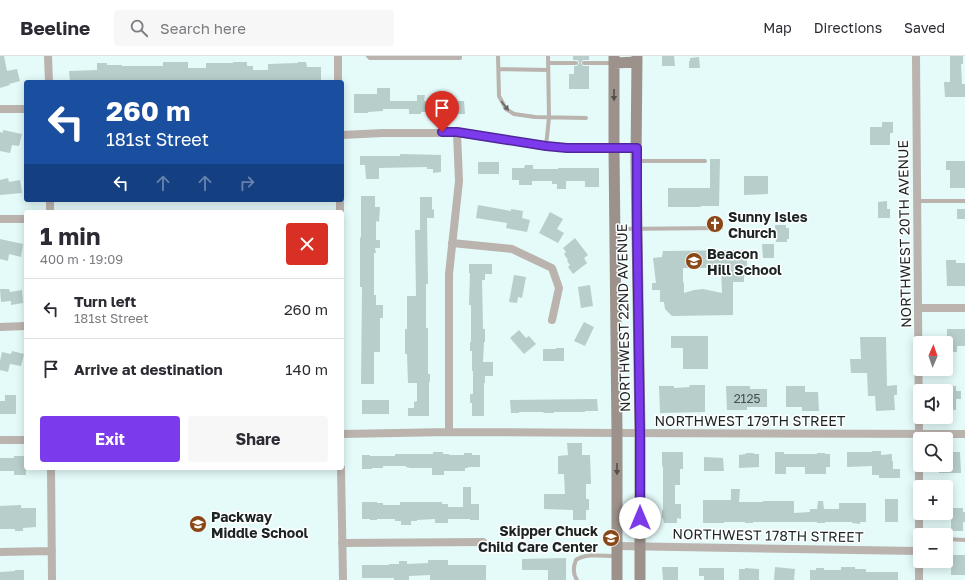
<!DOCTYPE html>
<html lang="en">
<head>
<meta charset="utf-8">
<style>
  :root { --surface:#fff; --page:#f7f7f7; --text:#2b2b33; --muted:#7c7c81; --line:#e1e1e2; --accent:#7c3aed }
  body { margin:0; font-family:"Golos Text",sans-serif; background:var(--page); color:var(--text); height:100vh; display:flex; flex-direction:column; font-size:15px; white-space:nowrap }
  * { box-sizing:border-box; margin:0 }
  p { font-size:13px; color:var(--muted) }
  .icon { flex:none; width:22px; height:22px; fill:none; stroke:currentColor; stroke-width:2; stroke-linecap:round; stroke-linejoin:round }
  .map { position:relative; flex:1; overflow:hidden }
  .sheet { position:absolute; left:24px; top:154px; width:320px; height:260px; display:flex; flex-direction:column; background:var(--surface); border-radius:4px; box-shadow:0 2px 10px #0003 }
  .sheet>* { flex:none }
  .top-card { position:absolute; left:24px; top:24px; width:320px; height:122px; border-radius:4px; box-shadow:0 2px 10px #0003; background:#1a4fa0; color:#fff; overflow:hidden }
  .needle { width:26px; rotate:2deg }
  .tools { position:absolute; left:913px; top:280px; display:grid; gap:8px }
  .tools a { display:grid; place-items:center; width:40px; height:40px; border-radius:4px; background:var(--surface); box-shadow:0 2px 10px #0003; font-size:20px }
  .pin { position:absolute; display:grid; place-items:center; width:34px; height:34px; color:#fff; margin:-41px -17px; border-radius:50% 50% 50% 0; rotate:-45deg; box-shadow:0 0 4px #0007 }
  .pin .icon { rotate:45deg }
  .me { position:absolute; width:44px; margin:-22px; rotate:0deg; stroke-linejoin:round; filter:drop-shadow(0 0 3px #0008) }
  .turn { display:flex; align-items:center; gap:14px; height:84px; padding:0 16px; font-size:18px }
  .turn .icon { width:52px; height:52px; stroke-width:2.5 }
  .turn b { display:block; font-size:28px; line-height:34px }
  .lanes { display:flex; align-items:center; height:38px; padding:0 16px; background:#0003; justify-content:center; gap:20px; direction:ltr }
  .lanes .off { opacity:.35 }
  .round { display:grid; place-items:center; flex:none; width:42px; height:42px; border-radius:4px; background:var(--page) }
  .overview { display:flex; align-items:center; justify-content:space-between; height:68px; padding:0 16px }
  h1 { font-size:24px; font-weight:700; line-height:30px }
  .button { display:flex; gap:8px; margin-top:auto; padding:8px 16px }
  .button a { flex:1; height:46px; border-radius:4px; background:var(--accent); color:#fff; font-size:16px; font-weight:700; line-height:46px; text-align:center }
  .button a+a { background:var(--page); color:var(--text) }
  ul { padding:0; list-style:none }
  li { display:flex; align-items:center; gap:12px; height:60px; padding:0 16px; border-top:1px solid var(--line) }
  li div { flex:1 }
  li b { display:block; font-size:15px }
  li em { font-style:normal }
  header { display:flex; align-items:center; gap:24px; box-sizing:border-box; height:56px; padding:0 20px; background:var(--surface); border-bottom:1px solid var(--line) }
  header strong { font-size:19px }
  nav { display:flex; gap:22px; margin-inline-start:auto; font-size:14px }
  .search { width:280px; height:36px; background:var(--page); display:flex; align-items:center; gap:10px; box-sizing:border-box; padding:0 14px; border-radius:4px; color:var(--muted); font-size:15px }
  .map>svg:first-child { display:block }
  .building { fill:#b7cecb; fill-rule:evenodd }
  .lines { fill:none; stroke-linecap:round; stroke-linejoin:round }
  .lane { stroke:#bab3ae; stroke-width:4 }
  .street { stroke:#bab3ae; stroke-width:8 }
  .secondary { stroke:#9d928b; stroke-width:11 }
  .oneway { fill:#50514d }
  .oneway2 { fill:#646562 }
  .route-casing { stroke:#51269a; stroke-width:10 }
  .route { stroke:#7c3aed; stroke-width:7 }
  .labels { text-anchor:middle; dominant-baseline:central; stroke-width:3; stroke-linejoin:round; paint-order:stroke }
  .number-label { font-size:12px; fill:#444f4e }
  .poi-label { font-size:14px; font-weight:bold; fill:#1d2524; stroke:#fff; text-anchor:start }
  .street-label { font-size:14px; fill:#1d2524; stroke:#fff }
</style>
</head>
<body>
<header>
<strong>Beeline</strong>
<div class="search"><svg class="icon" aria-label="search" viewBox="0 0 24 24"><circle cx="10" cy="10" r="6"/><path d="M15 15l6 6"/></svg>Search here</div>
<nav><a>Map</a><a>Directions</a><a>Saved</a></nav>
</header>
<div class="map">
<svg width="965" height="524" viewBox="0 0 965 524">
  <rect width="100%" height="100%" fill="#e4fbf9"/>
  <path class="building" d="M0,0h4l3,15 10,-2 3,12 -11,3 1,1 -10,3z
    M573,0h16v4h-6l-2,3 2,3h6v23h-20v-15h5v-8h3l2,-3 -1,-3h-5z
    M662,0h12l1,10h-13z
    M950,0h13v8h-2l1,20h3v13h-20l-1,-15h6z
    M699,1l1,11h-11v-7h1v-3z
    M163,6h25v6h18v-5h27v-1h14v4h6v4h15v-6l30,-1v-1h8l1,5h14v14h-12v1h-68v-2h-18v2h-93v-2h-21v2h-39l-1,-11 28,-1v-7h10v2h15v1h41z
    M377,32h13v13h27v-6h8l-1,6h10l-1,11h-12v2h-12v-5h-26v2l-15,1v1h-14v-19h23z
    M448,45h16l1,13h-21v-7h4z
    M882,66h11v11h-3v12h-20v-18h12z
    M3,74l19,4 -3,12 -7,-1 -2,8 -10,-2v-19l3,1z
    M400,98l41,1v17l-8,1v-4h-6v-2l-48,1v11h-13l-1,-14h-5v-9h40z
    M710,103h10l-1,47h-18v1h-33v-19h42z
    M946,105h19v27h-15v-18h-4z
    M478,106h21v12h-21z
    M525,109h8v4h25v-1h41v19h-14v-6h-19v8h-9v-5h-5v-3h-20v4h-13v-5h-7v-12h12z
    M744,120h24v18l-24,1z
    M8,122l1,4 11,-2 2,13 -22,2v-15z
    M361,140h14v11h5l-1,15 -3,-1v19h4v8h-5l1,5h-2v42h2v10h7v13h-3v34h-6v32h-13l1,-97h-2v-50l1,1z
    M420,141h12v12l2,1v8h-7l1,66h-2v44h2v46h2v8h-1v34h-21v-8h6v-6l3,-1v-18h-9l-1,-29h-2v-25h2v-33h9l-1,-66h5z
    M887,145v8h3v9h-12v-16z
    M478,149l33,6v-2l12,2 -1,7 8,2 -3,12 -21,-4 1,-5 -31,-5z
    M957,153h8v10h-8z
    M550,156l13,7 -6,10 7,4 -6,10 -19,-10z
    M775,169h11v3h3v11h-2v3h-11z
    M575,182l13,17 -4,3 3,5 -14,11 -5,-7 2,-2 -3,-4 1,-1 -4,-6 2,-2 -3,-4z
    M0,183l23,5 -2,13 -12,-3 -1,7 -8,-2z
    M762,188h12v14h-11z
    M745,194v5h2v21h-3v6h-11v33l-59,1h-2l-7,-7 -1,-7h-4v-12h-8v-7h4l-3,-25 9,-1 1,-6zM683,212h38l1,25 -19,-4 -9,1 -10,3v-10l-1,-1z
    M946,204h10v3h9v23h-18z
    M469,208h23v10h-7v6h-3l1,49h2v13h-1l-1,20h10v14h-8v7h-1v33h-12v-13h-2v-9h3v-23h-1v-20h-2v-9h1v-37h-2l1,-32h-1z
    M514,219l12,2 -4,21 -4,-1 -1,6 -8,-1z
    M590,229l3,21 -12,2 -3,-21z
    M0,233h9l1,3 12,-2 1,13 -12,2v-4l-10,1z
    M584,266l10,5 -9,19 -11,-5z
    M947,273h18v17h-8v6h-10z
    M519,274l7,8 3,-2 7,8 -12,10 -14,-16z
    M671,280h37v33h-25v-21h-12z
    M860,281h26l1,49 10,-1v10h-3l1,15 -19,1 -1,-15h-7l-1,-23h-16l-1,-14h11z
    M556,292h8v13h-21v-12h13z
    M12,295l12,3 -3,12 -11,-2 -2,8 -8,-2v-9l2,-9 9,2z
    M689,329h16v27l-45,1 -1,-27h15v2l16,-1z
    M726,330h24v3h17v18h-20v3h-20z
    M786,330h19v6h13l1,19h-17v-4h-16z
    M946,330h10v5h5v8h-5v11l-10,-1z
    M5,339h11v19h-16v-13h5z
    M597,343l1,12h-13v1h-31v1h-10l-1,-1h-24v1h-8l-1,-13z
    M362,344h27v14h-27z
    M567,387h15v12h8l1,29h-5v15h3v11h-3v10h-13v-10l-29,-1v-15h21l-1,-20h-6v-18l10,-1z
    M872,395h9v4l11,-1v7h1v8h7v9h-21v-3h-7v-9l-25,1v-15h25z
    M433,396h10v2h6v1h15v-2h8v2h8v12h-12v1h-3v3h-21v4h-12v-7h-22l-4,-1v-1h-23v2h-11v1h-10v-14h8v1h25v-2h38z
    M662,396h21v17h-3v16h-5v19h6v15l-4,-1v5h-13l-1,-5h-1v-8h1v-43l-1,-1z
    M775,396h9v2h33v-1h8v1h5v13h-4v7h-21v-7h-19v7h-11z
    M951,396h9l1,21h-22v-8h7v-9h5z
    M746,397h8v1h5v13l-20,1v-13l7,-1z
    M14,400h12v19h-12v-4h-14v-13h14z
    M704,401l19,1 1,13h-20z
    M463,431h8v17h8v16h-9v-1h-22v4h-13v-4l-18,1v1h-6v4h-10v-4h-6v-2h-18v1h-7v-1h-8v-17h15v1h6v2h17v-3h42v2h6v3h15z
    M731,433h9l-1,13h24v-1h31v12l16,-1v-3h7l1,-8h5l1,8h15v-6h27v19h-6v2l-8,-1v-1h-27v1h-8v-1h-64v1h-8v-1h-21v1h-21v-23h28z
    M885,443h13v23h-13z
    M21,449v3h15v19l-13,1v3h-8v-2h-15v-23z
    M949,452h14v4h2v10h-2v9h-12v-11h-2z
    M951,499h14v20h-14z
    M566,502v22h-18v-10h-26v-11z
    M428,504h20v5h38v15h-56v-5l-21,1v4h-15v-2h-32v-13h27v-1h10v-3h8v3l21,-1z
    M662,511h16v13h-15z
    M775,511l20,2 -1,11h-20z
    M841,511h14v2h11v3h32v8h-88v-10h6v-2h8v2h17z
    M699,512h25v12h-20v-4h-5z
    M745,512l14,1v11h-20v-11h6z
    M15,514h9v10h-24v-8l15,-1z"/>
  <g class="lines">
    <path class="lane" d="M368,0l2,2h90v-2
      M498,0l1,40 7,13 8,5 21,3 51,1
      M548,7h28
      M584,7h30
      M499,13l49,1
      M546,90l3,-28 -1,-62
      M637,105h68
      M917,145h48
      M615,173l106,-1
      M946,483l19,1
      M577,524c-4,-6 -4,-13 -1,-20 10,-7 27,-4 39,-4"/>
    <path class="street" d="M48,0l1,26
      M338,0v26
      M916,0l3,378v146
      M0,53h26
      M342,79l41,-2h74l89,13 21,2h70
      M50,144v12
      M340,144v12
      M0,163h26
      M452,187l60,6 40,19 7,20 -7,32
      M918,252h47
      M0,271l26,-1
      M449,376v-158l10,-93 -2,-48
      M342,378l107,-2 168,1 348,1
      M0,384h26
      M51,412l1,112
      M341,412l2,112
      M342,487l141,-1
      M617,490l301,5
      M0,496l52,-1"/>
    <path class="secondary" d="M614,0v92l3,285v147
      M637,0l-1,105 4,272v147
      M614,7l23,-1"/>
  </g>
  <defs><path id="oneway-solid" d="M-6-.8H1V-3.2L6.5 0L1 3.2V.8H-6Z"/></defs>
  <g class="oneway">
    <use href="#oneway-solid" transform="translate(614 39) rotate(90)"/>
    <use href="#oneway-solid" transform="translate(617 413) rotate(90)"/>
  </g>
  <use class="oneway2" href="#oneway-solid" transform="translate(505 50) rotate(51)"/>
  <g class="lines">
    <g class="route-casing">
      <path id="route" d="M442,76h15l89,14 21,2h70v81l3,204v85"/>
    </g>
    <use href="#route" class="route"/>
  </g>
  <defs>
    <g id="church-disc" transform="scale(0.9)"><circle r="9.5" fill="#894715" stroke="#fff"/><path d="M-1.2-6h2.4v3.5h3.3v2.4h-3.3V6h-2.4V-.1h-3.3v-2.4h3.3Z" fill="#fff"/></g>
    <g id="school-disc" transform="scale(0.9)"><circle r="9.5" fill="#894715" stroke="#fff"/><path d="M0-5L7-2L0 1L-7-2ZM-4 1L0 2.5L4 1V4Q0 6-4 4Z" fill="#fff"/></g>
  </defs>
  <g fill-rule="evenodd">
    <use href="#church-disc" x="715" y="168"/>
    <use href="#school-disc" x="694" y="205"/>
    <use href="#school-disc" x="198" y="468"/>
    <use href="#school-disc" x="611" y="482"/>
  </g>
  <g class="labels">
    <g class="number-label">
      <text x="747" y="342">2125</text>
    </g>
    <g class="poi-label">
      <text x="728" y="160">Sunny Isles<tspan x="728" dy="16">Church</tspan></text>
      <text x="707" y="197">Beacon<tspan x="707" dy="16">Hill School</tspan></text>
      <text x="211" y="460">Packway<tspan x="211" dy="16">Middle School</tspan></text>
      <text x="598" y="474" text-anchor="end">Skipper Chuck<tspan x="598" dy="16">Child Care Center</tspan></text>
    </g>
    <g class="street-label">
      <text transform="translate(904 178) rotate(-91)">NORTHWEST 20TH AVENUE</text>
      <text transform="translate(623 262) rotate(-91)">NORTHWEST 22ND AVENUE</text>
      <text x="750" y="364">NORTHWEST 179TH STREET</text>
      <text transform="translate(768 479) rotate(1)">NORTHWEST 178TH STREET</text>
    </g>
  </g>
</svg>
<div class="tools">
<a><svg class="needle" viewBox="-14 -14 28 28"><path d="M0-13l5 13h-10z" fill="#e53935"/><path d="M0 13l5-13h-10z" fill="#7c7c81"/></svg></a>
<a><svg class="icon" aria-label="sound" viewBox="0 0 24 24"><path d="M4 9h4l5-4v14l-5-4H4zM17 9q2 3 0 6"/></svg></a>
<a><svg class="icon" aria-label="search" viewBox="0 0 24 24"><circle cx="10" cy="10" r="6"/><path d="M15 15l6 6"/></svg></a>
<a>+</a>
<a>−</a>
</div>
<div class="pin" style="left:442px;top:76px;background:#d93025"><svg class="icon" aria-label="arrive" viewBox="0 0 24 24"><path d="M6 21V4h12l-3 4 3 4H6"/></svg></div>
<svg class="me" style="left:640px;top:462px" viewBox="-20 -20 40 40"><circle r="19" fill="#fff"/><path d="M0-13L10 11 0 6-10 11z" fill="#7c3aed"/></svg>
<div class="top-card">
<div class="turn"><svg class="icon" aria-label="left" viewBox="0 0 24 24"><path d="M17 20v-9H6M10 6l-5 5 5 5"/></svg><div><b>260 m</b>181st Street</div></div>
<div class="lanes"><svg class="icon" aria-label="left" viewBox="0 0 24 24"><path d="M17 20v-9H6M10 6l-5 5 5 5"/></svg><svg class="icon off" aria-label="ahead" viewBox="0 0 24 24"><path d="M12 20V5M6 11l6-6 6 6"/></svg><svg class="icon off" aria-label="ahead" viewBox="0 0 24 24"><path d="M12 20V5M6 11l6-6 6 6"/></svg><svg class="icon off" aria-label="right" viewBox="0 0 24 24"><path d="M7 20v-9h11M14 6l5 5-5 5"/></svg></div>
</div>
<section class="sheet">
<div class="overview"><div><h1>1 min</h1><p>400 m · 19:09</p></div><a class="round" style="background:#d93025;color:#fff"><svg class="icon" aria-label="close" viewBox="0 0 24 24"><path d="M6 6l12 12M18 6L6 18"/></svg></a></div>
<ul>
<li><svg class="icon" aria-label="left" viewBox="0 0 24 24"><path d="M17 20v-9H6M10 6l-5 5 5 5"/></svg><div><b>Turn left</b><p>181st Street</p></div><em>260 m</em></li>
<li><svg class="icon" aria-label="arrive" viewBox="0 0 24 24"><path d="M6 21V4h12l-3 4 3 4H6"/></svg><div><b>Arrive at destination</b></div><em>140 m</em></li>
</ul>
<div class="button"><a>Exit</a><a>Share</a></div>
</section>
</div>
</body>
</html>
